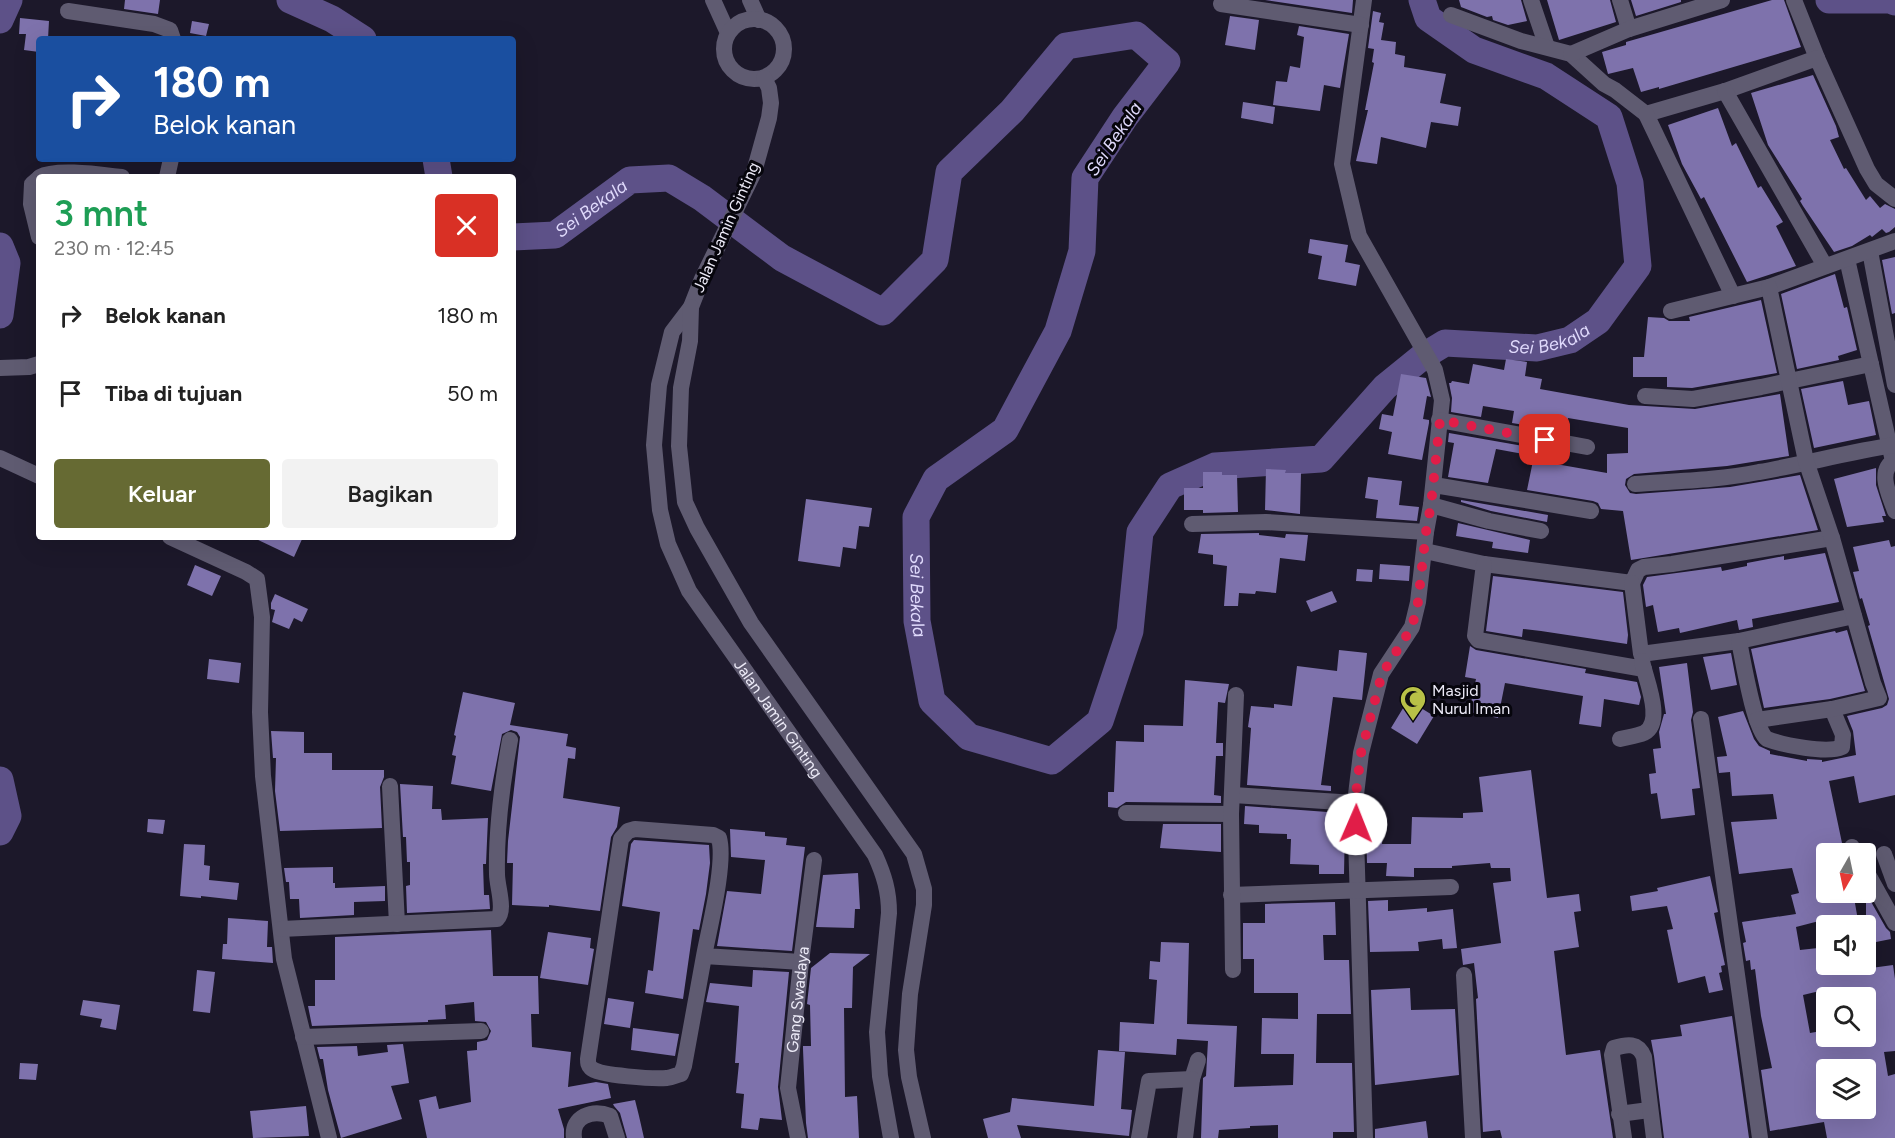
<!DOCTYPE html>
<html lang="id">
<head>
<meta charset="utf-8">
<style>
  :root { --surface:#fff; --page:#f2f2f2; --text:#222; --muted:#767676; --accent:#666a33 }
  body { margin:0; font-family:Figtree,sans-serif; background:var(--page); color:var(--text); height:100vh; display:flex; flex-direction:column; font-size:22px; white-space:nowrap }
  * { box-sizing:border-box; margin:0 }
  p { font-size:20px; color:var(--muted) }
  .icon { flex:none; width:33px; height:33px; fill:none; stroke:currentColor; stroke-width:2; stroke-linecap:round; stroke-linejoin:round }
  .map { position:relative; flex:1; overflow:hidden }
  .drawer { position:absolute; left:36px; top:174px; width:480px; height:366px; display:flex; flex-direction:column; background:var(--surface); border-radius:6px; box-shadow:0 6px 24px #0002 }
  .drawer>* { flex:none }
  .top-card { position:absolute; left:36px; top:36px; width:480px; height:126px; border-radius:6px; box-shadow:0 6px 24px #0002; background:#1a4fa0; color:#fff; overflow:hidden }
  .needle { width:39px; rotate:189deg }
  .controls { position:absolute; left:1816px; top:843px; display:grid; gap:12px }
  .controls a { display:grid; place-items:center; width:60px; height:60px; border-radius:6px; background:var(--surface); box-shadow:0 6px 24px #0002; font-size:30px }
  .pin { position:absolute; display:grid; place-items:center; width:51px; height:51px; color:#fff; margin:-26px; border-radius:12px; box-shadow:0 3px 9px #0006 }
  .me { position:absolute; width:66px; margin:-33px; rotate:1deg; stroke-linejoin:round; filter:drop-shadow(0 0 4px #0008) }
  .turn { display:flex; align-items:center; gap:21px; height:126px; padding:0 18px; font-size:27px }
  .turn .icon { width:78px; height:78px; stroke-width:2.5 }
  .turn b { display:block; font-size:42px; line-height:51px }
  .round { display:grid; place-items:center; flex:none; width:63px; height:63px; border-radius:6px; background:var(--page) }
  .summary { display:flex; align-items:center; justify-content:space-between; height:102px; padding:0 18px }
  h1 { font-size:36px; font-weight:600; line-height:45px; color:#1e9e55 }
  .button { display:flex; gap:12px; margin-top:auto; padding:12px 18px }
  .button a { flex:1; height:69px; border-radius:6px; background:var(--accent); color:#fff; font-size:24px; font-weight:600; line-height:69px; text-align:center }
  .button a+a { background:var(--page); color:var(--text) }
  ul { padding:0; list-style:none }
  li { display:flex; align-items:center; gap:18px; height:78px; padding:0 18px }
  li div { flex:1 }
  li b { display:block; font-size:22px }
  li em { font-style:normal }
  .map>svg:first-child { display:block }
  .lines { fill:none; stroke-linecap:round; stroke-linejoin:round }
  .river { stroke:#5d5188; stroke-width:27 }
  .building { fill:#7e72ac; fill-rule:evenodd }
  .minor { stroke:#5f5b71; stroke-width:16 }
  .route { stroke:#e11d48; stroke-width:10; stroke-dasharray:0 18 }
  .labels { text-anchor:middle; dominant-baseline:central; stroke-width:6; stroke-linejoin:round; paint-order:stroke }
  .street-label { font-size:16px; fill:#eceaf7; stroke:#06050c }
  .poi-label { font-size:16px; fill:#eceaf7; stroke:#06050c; text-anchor:start }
  .water-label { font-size:18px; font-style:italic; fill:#dfd9fb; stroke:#06050c }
</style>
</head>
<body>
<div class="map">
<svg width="1895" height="1138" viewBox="0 0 1895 1138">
  <rect width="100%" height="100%" fill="#1c182a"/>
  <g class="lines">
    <g class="river">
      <path d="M290,0l42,19 31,20"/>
      <path d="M1829,0h61l5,2"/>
      <path d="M0,20l9,-20"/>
      <path d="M436,159l3,18"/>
      <path id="s1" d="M513,237l42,-2 75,-55 39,-2 33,20 80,60 101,54 52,-52 14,-88 63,-61 54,-65 70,-11 31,27 -42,55 -40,61 -3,73 -24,80 -53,99 -69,49 -20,38 1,104 15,80 37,36 83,24 48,-40 30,-90 10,-99 30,-46 45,-20 106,-7 64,-72 37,-30 23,-14 92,5 33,-8 28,-19 40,-55 -8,-83 -21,-66 -63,-41 -72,-26 -46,-32 -6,-18"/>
      <path d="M0,246l7,17 -7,52"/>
      <path d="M0,780l8,36 -8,16"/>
    </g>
  </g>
  <path class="building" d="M125,0h35l-2,14 -34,-5z
    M1265,0h88l-1,13z
    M1459,0h62l6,21 -19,4 -15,-5 -1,-4 -5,1 -26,-10z
    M1547,0h63l6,22 -57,18z
    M1631,0h50v2l-45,14z
    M1772,0h12l17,47 -142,42v-2l-18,5 -8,-24 -25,6 -6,-22 24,-7v-3z
    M1373,11l8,2 -2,9 5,1 -3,17 15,2 -1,12 10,2 -1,11 42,7 -6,29 21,4 -3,19 -27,-4 -5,26 -45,-11 -4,27 -21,-3 12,-51h-3l9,-47 -2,-1 2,-13 -6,-1z
    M1230,16l29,4 -4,30 -30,-5z
    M20,18l29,3 -1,18h-9v13l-15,-2 2,-16h-7z
    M192,21l17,3 -3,12 -16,-3z
    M1299,26l50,8 -9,54 -16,-3 -4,26 -47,-6 3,-24 11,1 3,-16 10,2 4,-31 -7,-2z
    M1813,75l23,51 3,11 -9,3 14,29 2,-1 20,32 4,-4 10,12 5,-4 10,5v18l-6,5 -3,1 -4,-4 -10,8 -2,-2 -18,11 -18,6 -31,-46 -3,-5 2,-2 -34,-54 -17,-52z
    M1243,102l32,5 -2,17 -32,-6z
    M1718,108l14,38 4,-3 22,45 3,-2 22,36 -7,4 20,40 -49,16 -43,-85 -3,2 -19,-35 -14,-39z
    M1310,239l38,6 -3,17 15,3 -4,21 -38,-7 4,-23 -14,-3z
    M1895,257v56l-3,1 -10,-54z
    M1835,274l9,34 3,-1 10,43 -19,6 1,4 -42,9 -16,-75z
    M1761,300l16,73 -85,15 -25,-1v-10h-34v-20h11l4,-40 16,1 5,3h21l-1,-4z
    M1506,359l21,3 -2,14 17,3 -2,10 89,16 66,4 85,-15 9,62 -62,10 -93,8 -8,5 -1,6 5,8 6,1 94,-7 70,-12 18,55 -187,30 -8,-49 -22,-2 -3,-6 -5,-2 -66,-11 7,-34 -38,-7 -8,34 -40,-6 6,-34 -6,-1 1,-9 103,18 -2,12 57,10v-19l21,-1v-25l-60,-10 -2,14 -54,-9 2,-12 -31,-5 -2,11 -30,-5 1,-14 -3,-15h2l1,-2 17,3 4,-20 31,6z
    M1401,374l25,4 5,19 -4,-1 -4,23 6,1v3l-7,37 -34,-6 4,-22 -13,-3 3,-15 11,2z
    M1843,381l5,24 21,-4 7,34 -62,13 -13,-59z
    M1876,468v17l10,31h-4l2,6 -37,5 -13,-48z
    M1266,469l20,1 -1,3h16l-1,41 -35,-4z
    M1203,472h19v3h15l1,37 -35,1v-3h-19v-22h19z
    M1368,477l34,4 -3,24 20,2 -2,14 -41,-3 2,-18 -13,-2z
    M806,499l66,9 -3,19 -10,-1 -3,23 -13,-2 -3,20 -42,-6z
    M1461,500l87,15 -1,7 -56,-11 -30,-9z
    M1458,523l72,17 -2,13 -36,-5 1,-6 -37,-6z
    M1259,533v2l26,3 1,-4 22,1 -3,26 -25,-3 -4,35 -20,-2 -1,3 -16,-1 -1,13h-14l3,-40 -14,-2v-9l-15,-2 3,-19z
    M252,537h51l-9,20z
    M1889,540l2,7 4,-1v249l-36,8 -5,-27 -25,5 13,62 -15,3v46h26l6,34h-35l-1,-6 -27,7 4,23 27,-3v27l66,-9 2,14v72l-11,1 4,24 7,-2v64h-68l-3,-16 -54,9 -9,-61 11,-2 -11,-52 -6,-47 -4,1 -1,-10 -4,1 -3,-18 3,-1 -4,-20 54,-8 -5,-19 8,-2 -7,-25 -53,6 -8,-52 46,-3 -4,-25 -41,2 -2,-24 -11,1 -2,-16 10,-1 -9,-39 25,-6 11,28 5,7 11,5v3l37,7v-2l15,1v2l34,-7 -3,-24 -6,-15 35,-8 5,-3 2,-6 -21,-73 2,-1 -8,-27 -2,1 -7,-27 6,-1 -6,-24zM1828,989l1,9h37v38h-39v-6l-17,3 -7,-38zM1827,1070h39v41l-39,8z
    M1825,553l14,49 -87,17 1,8 -14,3 -2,-10 -57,13 -1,-5 -21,4 -5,-27 -7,2 -3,-22 4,-8 74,-10 1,4 25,-5v-3l37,-7v4z
    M1380,564l30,2 -1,15 -30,-2z
    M195,565l26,11 -9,20 -25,-11z
    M1357,569l16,1 -1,12 -16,-1z
    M1493,576l130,16 5,43 -1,9 -86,-13 -18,-2 -1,8 -36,-6z
    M1332,591l5,11 -26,10 -5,-11z
    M275,594l33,15 -6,13 -8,-4 -5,11 -17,-7 3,-12 -4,-1v-6z
    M1847,630l18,61 -35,8 -66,9 -13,-59 84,-18 1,2z
    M1470,646l6,4 110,19 -1,4 52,9 4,15 -2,8 -35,-6 -3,28 -22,-3 4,-28 -78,-13 -7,35 -29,-6 7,-33 -11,-2z
    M1339,650l28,3 -5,47 -29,-3 -12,88 10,1v5l-84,-6 4,-57 -3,-1 3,-21 23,2v-4l18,2 5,-40 40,5z
    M1731,653l6,32 -26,5 -8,-33z
    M209,659l32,4 -2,20 -32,-4z
    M1687,663l6,49 -2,8 9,68 -8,1 3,26 -34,4 -4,-26 -6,1 -2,-20 7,-1 -3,-24 8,-1 -2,-16 5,-18h2l-7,-47z
    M1185,680l44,4 -4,19 -7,-1 -2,41h7v13h-7l-2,39 7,1v7l-95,-1 -9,6 -9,-1v-15h6l2,-51 28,1v-17l39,1z
    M463,692l52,11 -5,22 58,9 -2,12 10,2 -1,11 -7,-1 -5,40 57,9 -3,20 -6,10 -11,74 -51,-6v2l-37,-2 1,-42h-6l1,-22 12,-104 -3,-5 -6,-2 -9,4 -11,57 -40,-7 5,-28 -4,-1 4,-19 -2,-1z
    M1408,700l26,16 -17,28 -26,-16z
    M271,731l33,1v21h28v17h52v7l-4,10 2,41 -102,3 -5,-40 1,-33h-3z
    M1531,770l16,128 32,-4 2,17 -7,1 5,35 -25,4 12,104 34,-5 13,88h-111l-2,-8 -17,2 -7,-133 2,-1 -4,-35 -11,2 -2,-16 40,-6 -8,-60 18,-2 -1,-13h-19l-1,-5 -38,3v2h-38v9l-28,-1 1,-13h-20l-1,-39h2l1,-5h14l-1,25h29l1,-27 51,1v-5l20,-1 -4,-35z
    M400,784l33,2 -1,23h9l1,11 46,-2 -2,46h-3l1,31h5l1,14 -83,4 -1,-27 4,-1v-23h-3l-1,-25h-3z
    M1245,806l96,7v10h4l-1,51h-25v-9l-29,-1 1,-25h-4v-5l-28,-1v-8l-15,-1z
    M148,819l17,1 -2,14 -16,-2z
    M1163,824h58v28l-61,-4z
    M730,829l35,3v4l22,2 -1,7 19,2 -13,104 -75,-5 10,-55 34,3 4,-34 -34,-3z
    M634,840l75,5 1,18 -4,31 -7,36 -6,-1 -10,70 -38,-6 3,-23 5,1 7,-59 -38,-6 9,-62z
    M184,844l21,1 -1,20 6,1 -1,14 30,3 -2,17 -36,-4v2l-21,-2z
    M333,867v16h2v5l50,-2v15l-31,1v13l-54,3 -1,-19h-9l-1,-17h-3l-2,-14z
    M858,873l2,36h-5l-1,19 -38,-1 7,-52z
    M1710,876l8,36 -4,1 11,52 -4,1 1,6 -3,1 4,17 -14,3 -4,-17 -27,7 -11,-53 6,-1 -6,-23 -35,5 -2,-15 28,-5 -1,-3z
    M1866,893l20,35 4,4 1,7 -25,5z
    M1388,900v11l39,-3v4l26,-3 4,39 -14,1 -1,-10 -24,3 1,9 -49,1 -2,-51z
    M1335,902l1,33h-13l1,25h25l2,54h-34l-1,49h36l2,69h-21v6h-55v-13l-28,1v2l-31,2 -1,8h-17l2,-60 3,-2 2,-35 -31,-2 -1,16 -57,-4 1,-29 34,2 3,-44 -8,-1 1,-18 10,1 1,-20 28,1 -2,81 50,2 -3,61 59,-2 1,-31h-33l1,-36 36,1v-26h-44v-34h-11v-36h22v-19z
    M228,918l40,3 -1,26h5l1,16 -51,-4 1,-15h4z
    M491,930l2,46h45l1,38h-8l1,33 39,5 -3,35 28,-5 12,2 3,14 -53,11 6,20v9h-137l-8,-38 17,-4 3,13 32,-7 -4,-51 10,-1v-8l10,-2 4,-9 -5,-9 -11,-1 -1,-19 -29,3 1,14 -18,1v2l-116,4 -4,-20h7v-26h20v-43z
    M548,932l43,6 -1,10 4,1 -6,36 -48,-7z
    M830,953l40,1 -17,13 -1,41h-8l1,89 12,-1 2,42h-51l-2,-15 -3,-74v-3h8l-1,-41 -3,-1 4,-36z
    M197,970l18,2 -5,41 -17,-2z
    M753,970l36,2 -11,115 4,33 -22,-2 -2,12 -17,-2 3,-34 -8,-1 3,-30h-4l4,-57 -33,-4 4,-19 42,4z
    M1410,988l1,22 44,-1 4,66 -84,10 -4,-95z
    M608,998l26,4 -4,26 -26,-4z
    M83,1000l37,5 -4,25 -16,-3 2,-8 -22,-4z
    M1732,1016l17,122h-85l-10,-82 -3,-16 31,-4 -2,-11z
    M633,1028l46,6 -4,22 -44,-6z
    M403,1044l6,39 -18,3 11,33 -61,19 -13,-48 -5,-31h-3l-3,-12 40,-1 1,10 30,-4 -1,-7z
    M1098,1050l27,2 -4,57 11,1 -3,26 -112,-11 4,13h-33l-5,-19 27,-7 2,-14 82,8z
    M20,1063l18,1 -2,16 -17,-1z
    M635,1100l4,16 5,22h-17l-7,-25 -6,-7 -1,-2z
    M306,1106l3,30 -56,2 -3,-27z
    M1426,1121l2,17h-53v-9z"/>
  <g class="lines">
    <g class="minor">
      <path d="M713,0l15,33"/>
      <path d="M750,0l9,20"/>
      <path d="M1364,0l-22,164 17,72 76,134 7,30 -11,105 -5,27 -8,70 -6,25 -31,47 -20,79 -6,50 10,335"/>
      <path d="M1531,0l16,47"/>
      <path d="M1620,0l9,29"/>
      <path d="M1794,0l23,58"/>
      <path d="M1221,4l140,21"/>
      <path d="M68,11l86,13 16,6 3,9"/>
      <path d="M1451,15l70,26 50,13 33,30 11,6 31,24 79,-23 92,-33 50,111 9,15 19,15"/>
      <circle cx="754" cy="49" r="30"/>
      <path d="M1571,54l58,-25 93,-29"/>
      <path id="s2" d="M764,78l5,10 2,15 -2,15 -15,54 -52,107 -11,28 -19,25 -13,53 -5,60 6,65 8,34 21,47 186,264c9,20 14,36 14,58l-12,119 3,44 11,62"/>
      <path d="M1725,91l100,175"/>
      <path d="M1646,114l87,182"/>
      <path d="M40,177c16,-9 63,-2 82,0"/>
      <path d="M167,177l4,-18"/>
      <path d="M39,178l-7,6 -1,20 8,33"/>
      <path d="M1870,251l25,134"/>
      <path d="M1847,259l46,202"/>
      <path d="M691,307l-1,34 -9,47 -2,58 6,56 12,26 54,95 163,231 10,35v16l-14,89 -4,56 3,27 14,61"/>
      <path d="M1671,311l98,-24 126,-46"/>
      <path d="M0,368l29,-1 10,-3"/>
      <path d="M1645,396l48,3 68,-12 110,-23"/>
      <path d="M1439,420l148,27"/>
      <path d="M0,458l39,18"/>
      <path d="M1895,460c-19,11 -5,36 0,51"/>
      <path d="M1635,484c42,-3 84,-4 124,-12 46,-8 90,-20 136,-27"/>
      <path d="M1434,485l157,26"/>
      <path d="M1431,505l58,16 52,10"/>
      <path d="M1192,524l74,-2 160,10"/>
      <path d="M170,537l76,35 11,7 5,38 -2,95 3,64 21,183 45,179"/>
      <path d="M1425,551l59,13 148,19 6,-13 6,-3 28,-3 160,-26"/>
      <path d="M1484,564l-9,72 3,4 166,29"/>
      <path d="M1632,583l9,71 98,-13 115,-25"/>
      <path d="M1739,641c4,19 15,88 28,98 16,6 60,15 75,8l1,-12 -11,-26"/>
      <path d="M1701,719l59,419"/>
      <path d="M1757,720l75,-11 47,-11 -6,-15 -41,-145 -26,-77 -37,-174"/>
      <path d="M1620,739c8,-2 17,-3 24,-6 21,-11 1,-55 -2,-72"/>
      <path d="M390,786l7,138"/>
      <path d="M1233,795l122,8"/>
      <path d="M1126,813l105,1"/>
      <path d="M1852,847l4,7"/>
      <path d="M1884,854l11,30"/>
      <path d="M1866,871l29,52"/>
      <path d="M1231,895l220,-8"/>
      <path d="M281,929l216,-10c9,-9 0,-32 0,-45 -1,-45 5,-90 13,-134"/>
      <path d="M704,956c5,-27 22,-93 15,-118l-6,-3 -78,-6 -7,2 -7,8 -33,220c0,4 0,6 3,9 8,8 64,11 76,10 5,-1 10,-3 14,-4l3,-8 20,-110 97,6"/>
      <path d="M1233,970l-2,-156 5,-119"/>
      <path d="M1464,975l9,163"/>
      <path d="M303,1037l178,-6"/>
      <path d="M1192,1079l6,-19"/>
      <path d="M1619,1114l30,-4"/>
      <path d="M574,1138c-3,-22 19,-29 36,-22l7,22"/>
      <path id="s3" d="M798,1138l-10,-50 13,-126 13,-102"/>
      <path d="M1139,1138l10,-57 43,-2 -7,59"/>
      <path d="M1624,1138l-12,-83 2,-7c13,-4 24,-6 30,9l10,81"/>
    </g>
  </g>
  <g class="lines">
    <path class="route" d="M1356,824l-1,-22 6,-49 21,-79 30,-47 6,-25 8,-70 5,-27 9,-85 105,20"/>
  </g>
  <defs>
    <g id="mosque-pin" transform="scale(1.35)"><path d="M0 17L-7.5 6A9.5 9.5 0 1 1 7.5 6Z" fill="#b8c147" stroke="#06050c"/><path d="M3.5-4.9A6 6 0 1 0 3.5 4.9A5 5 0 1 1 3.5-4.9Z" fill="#111"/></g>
  </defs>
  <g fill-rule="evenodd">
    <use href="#mosque-pin" x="1413" y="699"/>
  </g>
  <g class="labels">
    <g class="street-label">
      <text transform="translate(726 227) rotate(-66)">Jalan Jamin Ginting</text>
      <text stroke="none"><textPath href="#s2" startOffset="700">Jalan Jamin Ginting</textPath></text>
      <text stroke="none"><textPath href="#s3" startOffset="140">Gang Swadaya</textPath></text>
    </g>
    <g class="poi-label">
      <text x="1432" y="690">Masjid<tspan x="1432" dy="18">Nurul Iman</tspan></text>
    </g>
    <g class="water-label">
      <text transform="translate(1114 139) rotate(-56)">Sei Bekala</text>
      <text stroke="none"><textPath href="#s1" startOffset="87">Sei Bekala</textPath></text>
      <text stroke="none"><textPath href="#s1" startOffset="2480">Sei Bekala</textPath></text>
      <text stroke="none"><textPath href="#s1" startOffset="1491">Sei Bekala</textPath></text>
    </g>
  </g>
</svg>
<div class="controls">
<a><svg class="needle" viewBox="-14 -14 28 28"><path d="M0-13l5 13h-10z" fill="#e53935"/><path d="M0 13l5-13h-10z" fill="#767676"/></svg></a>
<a><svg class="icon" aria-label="sound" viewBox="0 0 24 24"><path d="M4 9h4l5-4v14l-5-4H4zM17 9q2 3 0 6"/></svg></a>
<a><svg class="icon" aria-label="search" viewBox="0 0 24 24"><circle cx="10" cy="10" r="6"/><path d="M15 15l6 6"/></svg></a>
<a><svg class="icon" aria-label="layers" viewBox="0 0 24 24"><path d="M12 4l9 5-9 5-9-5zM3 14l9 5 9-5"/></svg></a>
</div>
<div class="pin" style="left:1545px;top:440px;background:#d93025"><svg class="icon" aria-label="arrive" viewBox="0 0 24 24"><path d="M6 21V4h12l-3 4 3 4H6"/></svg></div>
<svg class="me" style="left:1356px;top:824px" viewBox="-20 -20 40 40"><circle r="19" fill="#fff"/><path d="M0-13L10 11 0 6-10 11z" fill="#e11d48"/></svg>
<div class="top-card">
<div class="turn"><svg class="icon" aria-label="right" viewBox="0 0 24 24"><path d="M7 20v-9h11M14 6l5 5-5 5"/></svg><div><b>180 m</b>Belok kanan</div></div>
</div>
<section class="drawer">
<div class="summary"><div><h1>3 mnt</h1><p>230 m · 12:45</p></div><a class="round" style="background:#d93025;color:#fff"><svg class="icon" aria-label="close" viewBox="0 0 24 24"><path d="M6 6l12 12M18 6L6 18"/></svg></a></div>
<ul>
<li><svg class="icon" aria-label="right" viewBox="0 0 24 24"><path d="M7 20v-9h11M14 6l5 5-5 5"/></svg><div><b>Belok kanan</b></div><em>180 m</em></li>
<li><svg class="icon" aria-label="arrive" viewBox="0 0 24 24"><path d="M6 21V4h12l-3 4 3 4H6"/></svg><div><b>Tiba di tujuan</b></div><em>50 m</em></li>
</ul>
<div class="button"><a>Keluar</a><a>Bagikan</a></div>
</section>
</div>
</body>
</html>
